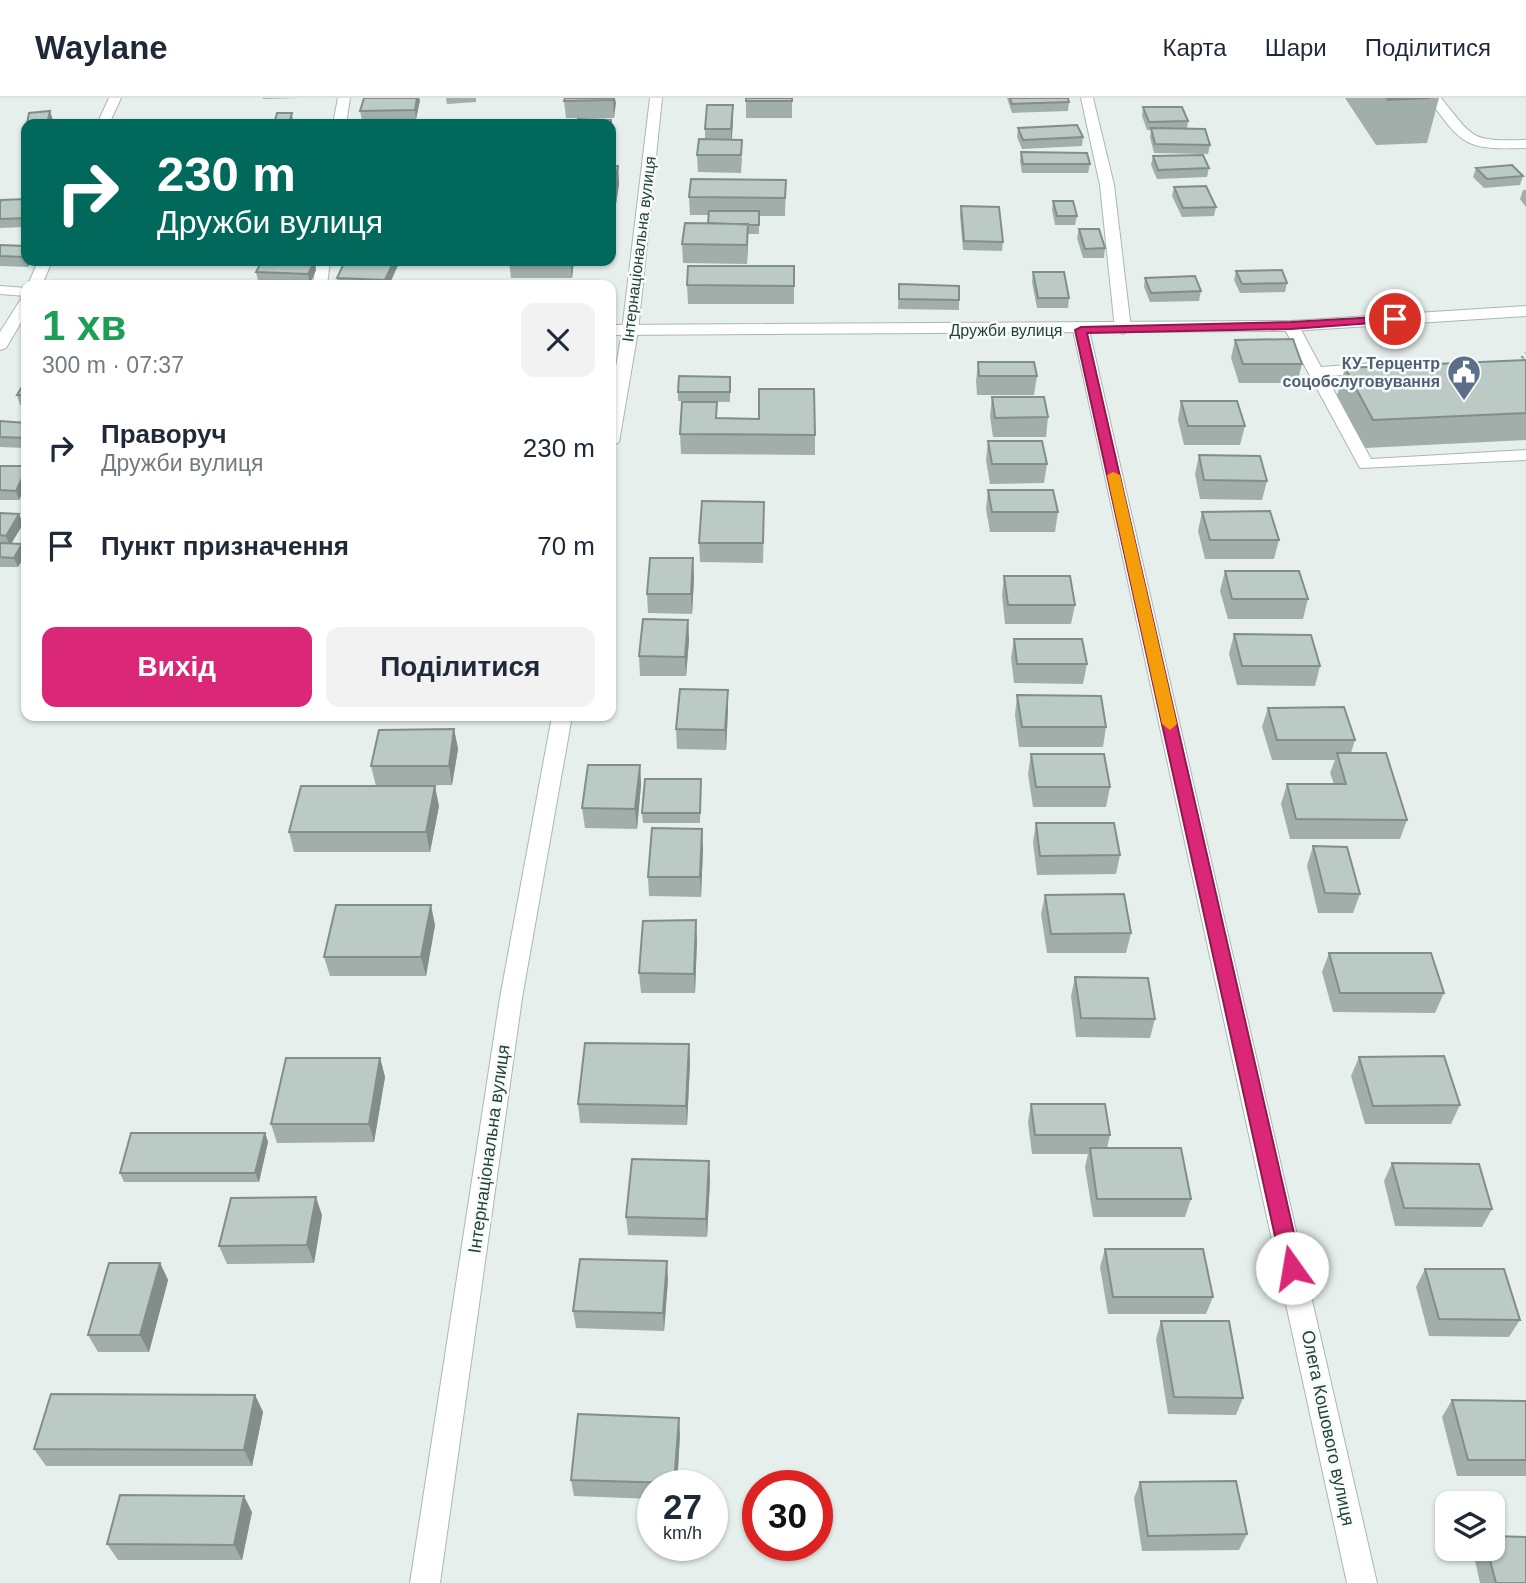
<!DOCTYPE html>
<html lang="uk">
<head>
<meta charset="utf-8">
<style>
  :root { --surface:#fff; --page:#f2f2f3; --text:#1f2937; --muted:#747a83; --line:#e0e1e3; --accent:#db2777 }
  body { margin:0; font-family:Arial,sans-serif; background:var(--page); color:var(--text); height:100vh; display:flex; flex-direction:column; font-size:26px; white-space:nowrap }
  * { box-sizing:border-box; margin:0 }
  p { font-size:23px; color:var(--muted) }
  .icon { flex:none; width:38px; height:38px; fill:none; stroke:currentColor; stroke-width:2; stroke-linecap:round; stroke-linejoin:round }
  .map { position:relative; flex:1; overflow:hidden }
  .details { position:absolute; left:21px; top:182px; width:595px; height:441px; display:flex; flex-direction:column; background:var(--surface); border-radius:14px; box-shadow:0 2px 5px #0004 }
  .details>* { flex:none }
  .guide { position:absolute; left:21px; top:21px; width:595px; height:147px; border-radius:14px; box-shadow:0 2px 5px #0004; background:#00695c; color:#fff; overflow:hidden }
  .buttons { position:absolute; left:1435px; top:1393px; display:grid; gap:14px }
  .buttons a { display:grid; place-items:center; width:70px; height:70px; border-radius:14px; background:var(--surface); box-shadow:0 2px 5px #0004; font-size:35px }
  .speed { position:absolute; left:637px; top:1372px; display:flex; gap:14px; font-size:35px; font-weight:700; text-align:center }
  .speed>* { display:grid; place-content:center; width:91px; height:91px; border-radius:50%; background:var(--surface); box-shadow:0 2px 5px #0004; line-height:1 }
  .speed small { font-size:18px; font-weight:400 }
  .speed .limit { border:10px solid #d22; background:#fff; color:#111 }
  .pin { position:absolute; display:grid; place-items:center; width:60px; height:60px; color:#fff; margin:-30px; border:4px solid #fff; border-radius:50%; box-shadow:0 2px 7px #0007 }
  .me { position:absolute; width:77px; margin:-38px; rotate:347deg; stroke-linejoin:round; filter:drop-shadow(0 0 5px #0008) }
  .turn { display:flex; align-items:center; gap:24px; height:147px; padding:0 21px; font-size:32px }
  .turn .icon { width:91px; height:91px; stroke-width:2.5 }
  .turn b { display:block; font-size:49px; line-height:60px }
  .round { display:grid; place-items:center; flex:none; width:74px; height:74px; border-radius:14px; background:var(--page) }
  .summary { display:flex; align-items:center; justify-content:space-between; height:119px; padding:0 21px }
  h1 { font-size:42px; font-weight:600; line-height:52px; color:#1e9e55 }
  .cta { display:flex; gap:14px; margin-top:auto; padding:14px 21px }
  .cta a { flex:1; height:80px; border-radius:14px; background:var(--accent); color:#fff; font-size:28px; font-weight:600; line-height:80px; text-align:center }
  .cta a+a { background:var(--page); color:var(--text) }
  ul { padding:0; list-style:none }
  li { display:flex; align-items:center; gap:21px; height:98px; padding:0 21px }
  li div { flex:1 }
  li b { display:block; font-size:26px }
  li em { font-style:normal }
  header { display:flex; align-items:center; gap:42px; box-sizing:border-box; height:98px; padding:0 35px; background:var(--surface); border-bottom:2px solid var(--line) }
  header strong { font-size:33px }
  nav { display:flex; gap:38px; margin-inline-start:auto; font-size:24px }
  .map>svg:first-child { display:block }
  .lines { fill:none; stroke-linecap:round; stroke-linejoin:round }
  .service-casing { stroke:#a8b8b2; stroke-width:2 }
  .minor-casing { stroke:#a8b8b2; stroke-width:2 }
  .tertiary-casing { stroke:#a8b8b2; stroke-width:2 }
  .path { stroke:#86b3a5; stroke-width:3.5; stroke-dasharray:2.5 3.5; stroke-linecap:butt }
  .service { fill:#fff; fill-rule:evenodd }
  .minor { fill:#fff; fill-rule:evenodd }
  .tertiary { fill:#fff; fill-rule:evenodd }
  .wall { fill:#a1aea9 }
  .shaded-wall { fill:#838d89 }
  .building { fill:#bbcac4; stroke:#838d89; stroke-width:2 }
  .route { fill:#db2777; stroke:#8e194d; stroke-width:2 }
  .slow { fill:#f59e0b }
  .labels { text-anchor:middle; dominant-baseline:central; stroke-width:5; stroke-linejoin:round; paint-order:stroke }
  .far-street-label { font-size:16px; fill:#24423a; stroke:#f7fbf9 }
  .far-service-label { font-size:16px; font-weight:bold; fill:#4e5e75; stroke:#f7fbf9; text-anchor:end }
  .street-label { font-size:18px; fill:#24423a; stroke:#f7fbf9 }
</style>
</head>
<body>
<header>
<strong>Waylane</strong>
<nav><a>Карта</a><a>Шари</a><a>Поділитися</a></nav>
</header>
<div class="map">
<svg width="1526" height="1485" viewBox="0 0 1526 1485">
  <rect width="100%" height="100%" fill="#e6efeb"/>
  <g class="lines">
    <g class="service-casing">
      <path id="service" d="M109,0h12l-12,26h-12z
        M338,0h12l-4,26h-13z
        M1081,0h12l21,87 17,144 -8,5 -8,-5 -15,-144z
        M1428,0h13c34,42 29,43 85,42v8c-61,2 -63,-2 -98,-50z
        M38,163h14l-10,24h-14z
        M316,163h14l-3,24h-14z
        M1291,223l8,5 22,41 52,-4 8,5 -8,5 -47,3 45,83 155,-9v10l-166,8 -77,-142z"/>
    </g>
    <g class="minor-casing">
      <path id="minor" d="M650,0h12l-24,233 -19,111 -8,5v-51l11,-65z
        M26,200v16l-20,34 -6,2v-18l21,-33z
        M1081,227l8,5 288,1253h-30l-274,-1253z
        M552,618h20l-50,282 -82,585h-30l90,-585z"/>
    </g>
    <g class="tertiary-casing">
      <path id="tertiary" d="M0,188l26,2v8l-26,-2z
        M1526,208v10l-235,15 -680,4v-10l680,-4z"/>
    </g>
    <path class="path" d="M1518,265l8,-10"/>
    <use href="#service" class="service"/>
    <use href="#minor" class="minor"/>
    <use href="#tertiary" class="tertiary"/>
  </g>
  <path class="wall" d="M263,0h36l-36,1z
    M446,0h30v4l-29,2z
    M615,0l-1,20h-48l-2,-17z
    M746,0h46v20h-46z
    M1007,0h61l1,4 -1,9 -56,2z
    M1345,0h94l-12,45 -51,2z
    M420,2l-4,19 -54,1 -2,-9z
    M733,7l-1,35 10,18 -1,15 -43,-1 -1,-17 8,-16v-10z
    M1143,9l45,14 -1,8 23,16 -2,9 -54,-1 -4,-16 1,-7h-4l-5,-14z
    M1018,30l65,9 -1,9 -60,3 -5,-12z
    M1021,54l69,12 -2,9h-66l-2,-12z
    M1153,58l56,12 -2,9 -50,2 -6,-14z
    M611,68h7l1,18 -3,20h-5z
    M1476,70l47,8 -3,9 -36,3 -11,-11z
    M786,82l-1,36h-26v18h-11l-1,30 -64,-1 -1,-19 26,-21v-8h-18l-1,-18z
    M1174,89l42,20 -2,9 -32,1 -10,-21z
    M1523,92h3v17l-6,-8z
    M26,101v28l-26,1v-25z
    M1053,103l24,15 -2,9h-20l-3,-15z
    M961,108l42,36 -1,9 -39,-1 -3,-35z
    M1079,131l26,19 -1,10h-21l-6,-20z
    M0,147l26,1v15h5l-3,6 -28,-1z
    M51,163h43l-43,1z
    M208,163h34l-1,4 -32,1z
    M509,163h65l-2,17h-61z
    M399,165l-10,22h-51l-1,-7z
    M794,168v38h-106l-1,-19z
    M316,172l-6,14 -52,-3 -2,-9z
    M1236,173l51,12 -2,9 -45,1 -6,-13z
    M1033,174l36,26 -1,10h-31l-5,-26z
    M1145,180l56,13 -2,10 -49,1 -6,-15z
    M899,186l60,16v10l-61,-1z
    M1235,242l67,24 -5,19h-58l-8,-25z
    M1526,262v80l-161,8 -28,-52 8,-28z
    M978,264l59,14 -3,19h-57l-1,-14z
    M730,279v25l-52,-1v-9z
    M26,282v25h-6l-3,-10z
    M992,299l56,20 -2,20h-53l-3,-21z
    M1181,303l64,25 -5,19h-56l-6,-25z
    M717,320l98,17v20l-134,-1 -1,-20z
    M0,323l26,2v25l-26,-1z
    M988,343l59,23 -3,19 -54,1 -4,-24z
    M1199,357l68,26 -5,19 -62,-1 -5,-25z
    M0,368h26l-7,34h-19z
    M988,392l70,22 -3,20h-65l-4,-23z
    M1202,414l77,28 -5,19h-69l-7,-28z
    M0,415l23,11 -12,19 15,11 -8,13h-18z
    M764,423l-1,42 -63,-1 -1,-19z
    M693,460l1,20 -2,36 -44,-1 -1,-19z
    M1225,473l83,28 -5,20h-75l-8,-28z
    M1004,478l71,29 -4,19h-66l-3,-29z
    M688,522l1,20 -3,36h-46l-1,-20z
    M1234,536l86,32 -5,20 -78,-1 -8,-31z
    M1014,541l73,25 -4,20 -69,-1 -3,-25z
    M1017,597l89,32 -3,20h-84l-4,-32z
    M1268,610l87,32 -4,13 56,67 -7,19h-110l-9,-35 6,-20h47l-4,-11 5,-13h-63l-10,-33z
    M728,612l-2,40 -49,-1 -1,-20z
    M454,631l4,20 -6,36 -76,1 -5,-20z
    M1031,656l79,33 -4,20h-73l-5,-33z
    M640,667l1,20 -4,44 -52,-1 -3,-20z
    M701,681l-1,44h-57l-1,-10z
    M439,708l-9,46h-136l-5,-20z
    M1036,725l84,32 -4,19 -79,1 -4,-33z
    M1313,748l47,48 -7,19h-35l-11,-47z
    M703,750l-2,49 -52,-1 -1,-19z
    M1045,797l86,38 -5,20h-79l-6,-39z
    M435,827l-9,51h-96l-6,-19z
    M697,842l-2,53h-54l-2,-20z
    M1329,855l115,40 -9,20 -102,-1 -11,-40z
    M1075,879l80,42 -5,19 -74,-1 -5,-41z
    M689,946l1,19 -3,62 -107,-2 -2,-19z
    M1359,959l101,48 -9,19h-86l-14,-48z
    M380,960l5,19 -11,65 -97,1 -6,-19z
    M1031,1006l79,31 -3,13 84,51 -6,18h-92l-8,-50 3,-13h-56l-4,-32z
    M265,1035l3,9 -9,40h-135l-4,-9z
    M709,1063l1,19 -3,57 -79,-2 -2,-18z
    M1392,1065l100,46 -10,18 -87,-1 -11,-45z
    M322,1117l-8,48 -87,1 -8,-18z
    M1105,1151l108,48 -7,17h-98l-8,-47z
    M160,1165l8,17 -19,72h-51l-10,-17z
    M1425,1171l95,51 -11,17 -80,-1 -13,-49z
    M668,1181l-4,52 -88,-3 -3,-17z
    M1161,1223l82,77 -7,17 -68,-1 -12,-75z
    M255,1297l8,17 -11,54h-206l-12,-17z
    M1452,1302l74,1v75h-69l-15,-59z
    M680,1336l-3,52h-24v13l-79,-3 -3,-16z
    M1140,1384l107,52 -8,16 -97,1 -8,-53z
    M252,1414l-10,48h-124l-11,-16z
    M1475,1451h18l33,34h-46l-7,-31z"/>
  <path class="shaded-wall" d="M417,0h2l1,2 -4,19 -1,-9z
    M613,0h2l1,5 -2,15z
    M733,7v17l-2,25v-18z
    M50,13l3,9 -1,4h-5z
    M292,15l1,9v2h-4z
    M611,22l1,17 -1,12z
    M618,68l1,18 -3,20 -1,-18z
    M748,126v18l-1,22v-19z
    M26,157v6h5l-3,6 -3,-10z
    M315,163l1,9 -6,14 -2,-10z
    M394,163h4l1,2 -10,22h-3l-1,-5z
    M570,163h4l-2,17z
    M26,372v17l-7,13 -3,-9z
    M19,416l4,10 -13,22 -4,-10z
    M22,446l4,10 -8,13 -4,-9z
    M693,460l1,20 -2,36 -1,-20z
    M688,522l1,20 -3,36 -1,-19z
    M728,592v20l-2,40 -1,-20z
    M454,631l4,20 -6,36 -3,-19z
    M640,667l1,20 -4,44 -2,-20z
    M435,688l4,20 -9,46 -4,-20z
    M702,731l1,19 -2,49 -1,-20z
    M431,807l4,20 -9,51 -5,-19z
    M696,822l1,20 -2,53 -1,-19z
    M689,946l1,19 -3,62 -1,-19z
    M380,960l5,19 -11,65 -5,-18z
    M265,1035l3,9 -9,40 -4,-9z
    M709,1063l1,19 -3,57 -1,-18z
    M316,1099l6,18 -8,48 -7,-18z
    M667,1163l1,18 -4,52 -1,-18z
    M160,1165l8,17 -19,72 -9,-17z
    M255,1297l8,17 -11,54 -8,-16z
    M679,1320l1,16 -3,52h-2z
    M244,1398l8,16 -10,48 -8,-15z"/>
  <path class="building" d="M364,0h53l-2,12 -55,1z
    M565,0h48v2l-49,1z
    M746,0h46v3h-46z
    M1010,0h58l1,4 -57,2z
    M1387,0h43l-42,2z
    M707,7h26l-2,24h-26z
    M1143,9h39l6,14 -39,1z
    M50,13l-3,13h-20l2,-11z
    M277,15h15l-3,11h-15z
    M578,21l33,1v4h-34z
    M386,22v4h-25v-2z
    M1077,27l6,12 -60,3 -5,-12z
    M1151,30l54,1 5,16 -55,-1z
    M699,41l43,1 -1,15h-44z
    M1021,54l66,1 3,11h-67z
    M1203,57l6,13 -51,2 -5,-14z
    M1512,67l11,11 -36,3 -11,-11z
    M611,68h7l-3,20h-4z
    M691,81l95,1 -1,18 -96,-1z
    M1206,88l10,21 -33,1 -9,-21z
    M26,101v19l-26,1v-16l1,-3z
    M1053,103h20l4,15h-20z
    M961,108l38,1 4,35 -39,-1z
    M709,113h50v14l-51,-2z
    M685,125l63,1 -1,21 -65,-1z
    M1079,131h20l6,19 -20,1z
    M0,147l26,1v9l-1,2 -25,-1z
    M262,163h53l-7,13 -52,-2z
    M345,163h49l-9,19 -48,-2z
    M688,168h106v20l-107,-1z
    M1282,172l5,13 -45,1 -6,-13z
    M1033,174h31l5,26h-31z
    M1195,178l6,15 -50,2 -6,-15z
    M899,186l60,2v14l-60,-1z
    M1293,241l9,25h-59l-8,-24z
    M1526,262v53l-153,7 -28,-52z
    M978,264h56l3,14h-58z
    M679,278l51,1v15h-52z
    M26,282v15h-9z
    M759,291h55l1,46 -135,-1 2,-32h35l-1,16 43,1z
    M992,299h52l4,20 -53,1z
    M1181,303h56l8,25h-57z
    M0,323l26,2v15l-26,-1z
    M988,343h54l5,23h-55z
    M1199,357l61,1 7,25 -63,-1z
    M0,368h26v4l-10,21 -16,-1z
    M988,392h65l5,22h-66z
    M702,403l62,1 -1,41h-64z
    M1270,413l9,29h-69l-8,-28z
    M0,415l19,1 -13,22 -6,-1z
    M0,445l22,1 -8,14 -14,-1z
    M650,460h43l-2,36h-44z
    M1225,473h74l9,28h-76z
    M1004,478h66l5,29h-67z
    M643,521l45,1 -3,37 -46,-1z
    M1234,536l77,1 9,31h-78z
    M1014,541h68l5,25h-70z
    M680,591l48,1 -3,40 -49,-1z
    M1017,597l84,1 5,31h-84z
    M1344,609l11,33h-78l-9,-32z
    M454,631l-5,37h-78l8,-36z
    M1337,655h49l21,67 -111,-1 -9,-35h59z
    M1031,656h73l6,33h-74z
    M588,667h52l-5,44 -53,-1z
    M645,681h56l-1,34h-58z
    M301,688h134l-9,46h-137z
    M1036,725h78l6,32 -80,1z
    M652,730l50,1 -2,48h-52z
    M1313,748l34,1 13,47 -35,-1z
    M1124,796l7,39 -80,1 -6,-39z
    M336,807h95l-10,52h-97z
    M696,822l-2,54 -55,-1 4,-52z
    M1329,855h102l13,40h-104z
    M1075,879l73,1 7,41 -74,-1z
    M585,945l104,1 -3,62 -108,-2z
    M1444,958l16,49 -87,1 -14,-49z
    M286,960h94l-11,66h-98z
    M1031,1006h74l5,31h-75z
    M131,1035h134l-10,40h-135z
    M1090,1050h91l10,51h-94z
    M632,1061l77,2 -3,58 -80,-2z
    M1392,1065l87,1 13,45 -88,-1z
    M316,1099l-9,48 -88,1 12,-48z
    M1105,1151h98l10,48h-100z
    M580,1161l87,2 -4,52 -90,-2z
    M109,1165h51l-20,72h-52z
    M1425,1171h79l16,51 -81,-1z
    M1161,1223h68l14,77 -69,-1z
    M51,1296l204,1 -11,55 -210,-1z
    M1452,1302l74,1v59h-58z
    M578,1316l101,4 -5,65 -103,-3z
    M1236,1383l11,53 -99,2 -8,-54z
    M120,1397l124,1 -10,49 -127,-1z
    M1493,1438l33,1v46h-30l-9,-34h6z"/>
  <path class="route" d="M1395,218l4,1v4l-108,8 -204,4 215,935 -3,6 -7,2 -7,-2 -3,-6 -207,-938 6,-3 210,-5z"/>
  <path class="slow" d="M1113,374l7,3 57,249 -7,6 -8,-6 -55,-249z"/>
  <defs>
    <g id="civic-pin" transform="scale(1.75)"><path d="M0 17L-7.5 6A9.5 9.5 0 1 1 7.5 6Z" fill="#5c6f8a" stroke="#f7fbf9"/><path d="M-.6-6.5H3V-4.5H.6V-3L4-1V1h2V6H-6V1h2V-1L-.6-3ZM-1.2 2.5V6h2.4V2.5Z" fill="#fff"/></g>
  </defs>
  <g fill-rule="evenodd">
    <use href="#civic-pin" x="1464" y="274"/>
  </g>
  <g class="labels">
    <g class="far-street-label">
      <text transform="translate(639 151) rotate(-83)">Інтернаціональна вулиця</text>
      <text x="1006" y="232">Дружби вулиця</text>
    </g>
    <g class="far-service-label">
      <text x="1440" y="265">КУ Терцентр<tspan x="1440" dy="18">соцобслуговування</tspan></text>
    </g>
    <g class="street-label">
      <text transform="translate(489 1051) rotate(-82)">Інтернаціональна вулиця</text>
      <text transform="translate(1328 1330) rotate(78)">Олега Кошового вулиця</text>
    </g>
  </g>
</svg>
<div class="buttons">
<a><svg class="icon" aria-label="layers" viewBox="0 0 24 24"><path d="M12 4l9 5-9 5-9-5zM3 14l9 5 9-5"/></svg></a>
</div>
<div class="speed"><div>27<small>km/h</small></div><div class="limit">30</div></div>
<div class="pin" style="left:1395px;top:221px;background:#d93025"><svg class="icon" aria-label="arrive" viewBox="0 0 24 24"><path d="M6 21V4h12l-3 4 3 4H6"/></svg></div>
<svg class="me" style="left:1292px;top:1170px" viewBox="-20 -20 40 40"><circle r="19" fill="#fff"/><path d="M0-13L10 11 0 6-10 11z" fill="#db2777"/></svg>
<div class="guide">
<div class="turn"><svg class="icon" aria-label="right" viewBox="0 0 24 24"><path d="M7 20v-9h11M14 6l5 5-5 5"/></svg><div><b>230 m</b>Дружби вулиця</div></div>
</div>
<section class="details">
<div class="summary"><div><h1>1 хв</h1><p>300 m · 07:37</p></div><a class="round"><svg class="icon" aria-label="close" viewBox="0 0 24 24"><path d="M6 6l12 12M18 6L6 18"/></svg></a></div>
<ul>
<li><svg class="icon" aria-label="right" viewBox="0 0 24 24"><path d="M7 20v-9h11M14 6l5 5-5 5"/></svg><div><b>Праворуч</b><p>Дружби вулиця</p></div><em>230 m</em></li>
<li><svg class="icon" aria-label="arrive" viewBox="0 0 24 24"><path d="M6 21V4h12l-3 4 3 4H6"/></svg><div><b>Пункт призначення</b></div><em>70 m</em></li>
</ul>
<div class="cta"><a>Вихід</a><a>Поділитися</a></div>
</section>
</div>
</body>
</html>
